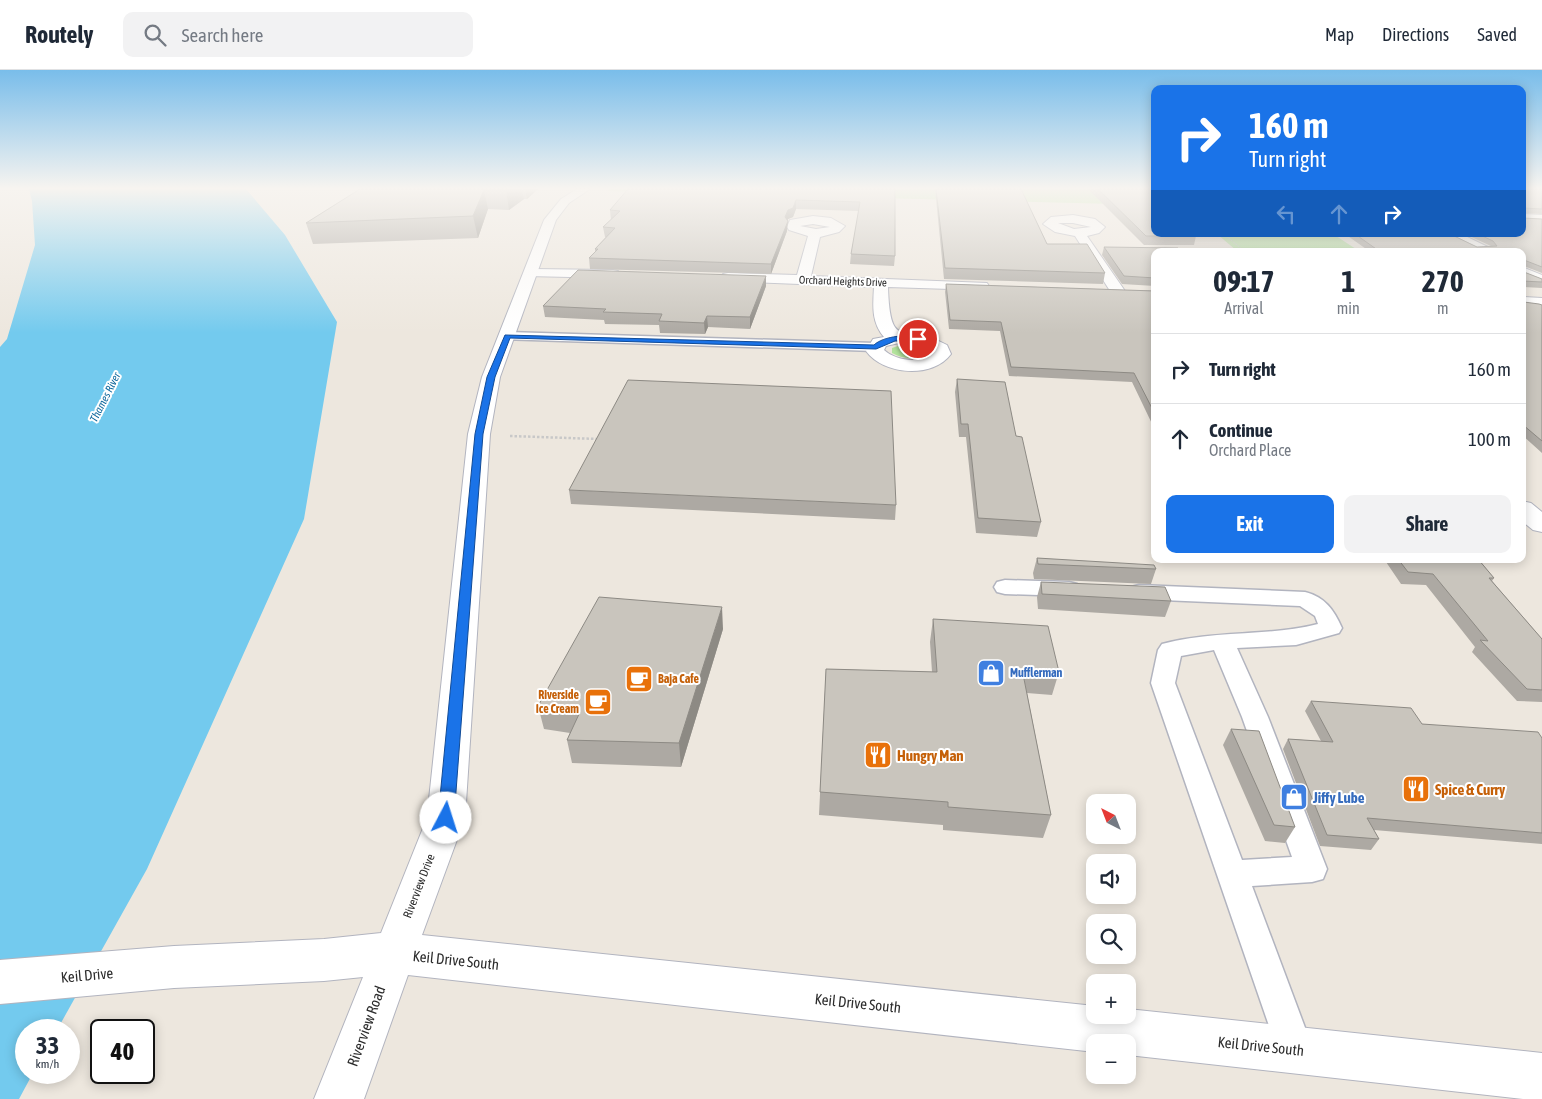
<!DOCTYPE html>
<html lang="en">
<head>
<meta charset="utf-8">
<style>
  :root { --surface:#fff; --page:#f2f2f3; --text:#1f2937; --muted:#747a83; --line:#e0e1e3; --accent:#1a73e8 }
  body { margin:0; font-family:"Asap Condensed",sans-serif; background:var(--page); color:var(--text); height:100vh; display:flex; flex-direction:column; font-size:19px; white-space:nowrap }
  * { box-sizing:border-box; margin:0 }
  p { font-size:16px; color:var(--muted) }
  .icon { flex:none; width:28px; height:28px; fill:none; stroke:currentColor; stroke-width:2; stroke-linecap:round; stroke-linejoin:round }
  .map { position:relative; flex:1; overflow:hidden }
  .drawer { position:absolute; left:1151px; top:178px; width:375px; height:315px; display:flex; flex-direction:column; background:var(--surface); border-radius:10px; box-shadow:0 2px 12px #0003 }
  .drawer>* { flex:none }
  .hud { position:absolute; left:1151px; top:15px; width:375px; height:152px; border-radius:10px; box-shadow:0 2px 12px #0003; background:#1a73e8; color:#fff; overflow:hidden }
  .needle { width:32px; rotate:318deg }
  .controls { position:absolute; left:1086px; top:724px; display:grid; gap:10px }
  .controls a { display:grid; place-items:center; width:50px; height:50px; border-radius:10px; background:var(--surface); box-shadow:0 2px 12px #0003; font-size:25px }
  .speed { position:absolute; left:15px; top:949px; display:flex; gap:10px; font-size:25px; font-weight:700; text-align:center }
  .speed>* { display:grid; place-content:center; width:65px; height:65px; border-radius:50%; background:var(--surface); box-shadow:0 2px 12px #0003; line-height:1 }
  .speed small { font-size:12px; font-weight:400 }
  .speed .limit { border:2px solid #111; border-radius:8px; background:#fff; color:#111 }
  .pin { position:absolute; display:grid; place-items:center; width:42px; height:42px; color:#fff; margin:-21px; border:2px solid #fff; border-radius:50%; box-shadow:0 1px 5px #0007 }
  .me { position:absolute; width:55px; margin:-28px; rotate:5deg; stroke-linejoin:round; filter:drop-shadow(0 0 4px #0008) }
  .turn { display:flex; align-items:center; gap:18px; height:105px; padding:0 15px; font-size:22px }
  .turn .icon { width:65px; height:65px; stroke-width:2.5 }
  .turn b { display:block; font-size:35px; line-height:42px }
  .lanes { display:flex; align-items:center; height:48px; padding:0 15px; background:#0003; justify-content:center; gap:25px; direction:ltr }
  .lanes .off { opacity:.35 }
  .eta { display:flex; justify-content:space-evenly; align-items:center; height:85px; text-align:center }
  .eta b { font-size:30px; font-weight:700; line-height:35px }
  .cta { display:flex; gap:10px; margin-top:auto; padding:10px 15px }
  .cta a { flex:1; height:58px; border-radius:10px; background:var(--accent); color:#fff; font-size:20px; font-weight:700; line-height:58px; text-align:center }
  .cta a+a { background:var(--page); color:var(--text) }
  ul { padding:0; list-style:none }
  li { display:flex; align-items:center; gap:15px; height:70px; padding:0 15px; border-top:1px solid var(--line) }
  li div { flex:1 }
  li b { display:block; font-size:19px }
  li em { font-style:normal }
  header { display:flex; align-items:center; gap:30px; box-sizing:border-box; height:70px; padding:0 25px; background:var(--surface); border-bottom:1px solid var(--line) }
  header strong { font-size:24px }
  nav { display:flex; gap:28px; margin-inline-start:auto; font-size:18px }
  .search { width:350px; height:45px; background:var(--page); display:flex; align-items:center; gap:12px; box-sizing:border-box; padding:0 18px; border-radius:10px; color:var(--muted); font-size:19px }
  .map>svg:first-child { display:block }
  .green { fill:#b2e39c }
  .water { fill:#73caee }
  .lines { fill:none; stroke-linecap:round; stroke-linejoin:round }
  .lane-casing { stroke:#b2b4bf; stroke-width:3 }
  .street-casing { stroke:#b2b4bf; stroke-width:2 }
  .secondary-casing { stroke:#b2b4bf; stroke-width:2 }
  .path-far1 { stroke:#c8c8c8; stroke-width:1; stroke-dasharray:2 1; stroke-linecap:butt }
  .path { stroke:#c8c8c8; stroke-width:2.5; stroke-dasharray:2.5 2; stroke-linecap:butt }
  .lane { fill:#fff; fill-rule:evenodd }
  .street { fill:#fff; fill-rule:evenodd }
  .secondary { fill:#fff; fill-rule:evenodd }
  .wall { fill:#ada9a3 }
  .shaded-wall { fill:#8d8a84 }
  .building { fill:#c9c5bd; stroke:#8d8a84 }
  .route { fill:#1a73e8; stroke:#114b97 }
  .labels { text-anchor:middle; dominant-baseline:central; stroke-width:4; stroke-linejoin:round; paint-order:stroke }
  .far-street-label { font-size:11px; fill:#2c2c2c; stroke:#fff }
  .far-water-label { font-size:11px; font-style:italic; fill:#0f689d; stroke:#fff }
  .shop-label { font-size:12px; font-weight:bold; fill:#366cbe; stroke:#fff; text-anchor:start }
  .food-label { font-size:12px; font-weight:bold; fill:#c56008; stroke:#fff; text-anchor:start }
  .street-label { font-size:12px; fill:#2c2c2c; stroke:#fff }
  .near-food-label { font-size:15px; font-weight:bold; fill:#c56008; stroke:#fff; text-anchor:start }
  .near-shop-label { font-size:15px; font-weight:bold; fill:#366cbe; stroke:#fff; text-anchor:start }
  .near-street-label { font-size:15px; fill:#2c2c2c; stroke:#fff }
</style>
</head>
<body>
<header>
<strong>Routely</strong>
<div class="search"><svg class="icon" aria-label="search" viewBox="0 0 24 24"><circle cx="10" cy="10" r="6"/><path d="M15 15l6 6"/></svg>Search here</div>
<nav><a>Map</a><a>Directions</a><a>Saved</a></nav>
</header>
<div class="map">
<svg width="1542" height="1029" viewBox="0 0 1542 1029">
  <rect width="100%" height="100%" fill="#ede7de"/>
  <path class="green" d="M610,119h545v16l-548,-14z
    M1217,164h116l26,17h-122z
    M904,274l16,2 7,6c-9,9 -25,7 -35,1v-5z"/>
  <path class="water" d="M29,119h217l39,46 52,87 -33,197 -157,350 -90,161h-31v42l7,1 -14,26h-19v-752l7,-8 28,-94 -3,-44z"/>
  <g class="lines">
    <g class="lane-casing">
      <path id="lane" d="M507,262l368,11 7,4 -7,4 -373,-12 -2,-3z
        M1005,510l64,2 8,2 3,5 -3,5 -8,2 -64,-2 -8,-2 -3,-5 3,-5z
        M1139,515l166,7c20,5 29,18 37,36l-3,5 -43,12 -59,3 31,69 59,152 -4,10 -11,3 -60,4 61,163 -5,13 -13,5 -13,-5 -5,-13 -126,-366 7,-33 4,-6c52,-14 105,-7 156,-20l-3,-8 -15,-10 -161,-7 -8,-2 -3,-5 3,-5zM1214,580l28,67 50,140 -50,3 -67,-177 6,-27z"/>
    </g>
    <g class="street-casing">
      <path id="street" d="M1522,144l20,1v8l-20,-1z
        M1073,145l22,4 10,8 -6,6 -12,3 38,55 -3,3h-10l-37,-58 -20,-4 -12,-8 8,-7zM1058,153h15l18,4 -17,2z
        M813,146l18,2 14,8 -6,6 -19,5 -9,39 176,7 2,3 -2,3 -5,1 -94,-3c2,68 17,34 59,58l4,9c-18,25 -68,21 -85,-3l7,-12 11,-2c-13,-15 -11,-32 -10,-50l-146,-6 -5,-1 -2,-3 2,-3 5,-1 69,2 11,-39 -19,-6 -2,-3 3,-7zM813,154l17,3 -14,2 -16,-3zM899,273l27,5 7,5c-12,11 -37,8 -49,-3l2,-4z
        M1446,164h15l29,14 2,3h-17l-27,-14z
        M1522,197l20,8v10l-20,-8z
        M532,199l81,1 5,1 2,3 -2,3 -5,1 -86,-2 -2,-3 2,-3z
        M1522,227l20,1v10l-20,-1z
        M1522,431l9,2 11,9v20l-9,-2 -11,-9z"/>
    </g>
    <g class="secondary-casing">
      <path id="secondary" d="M577,119h13l-21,14 -13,17 -56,157 -10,57 -25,384 -43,117 673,71v9h33v-6l414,44v46h-19l-395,-44v-13h-33v10l-687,-77 -44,124h-50l49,-122 -39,4 -150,7 -174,16v-44l174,-14 150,-7 57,-6 46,-115 41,-384 14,-57 62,-157 17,-21z"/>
    </g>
    <path class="path-far1" d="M1224,164l20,17"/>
    <path class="path" d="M510,366l88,3"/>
    <use href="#lane" class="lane"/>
    <use href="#street" class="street"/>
    <use href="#secondary" class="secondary"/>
  </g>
  <path class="wall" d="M360,119h178l-11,10h-3l-15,11 -21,-1 -10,29 -165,6 -7,-21z
    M895,119v67l-1,10 -44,-2 1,-10 8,-43 -63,-2 -3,8 -5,2 -1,2v10l-16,43 -181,-5 -1,-11 6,-6v-3l11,-12h-1l-2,-10 8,-7 -1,-10z
    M935,119h86l26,55 58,29 -2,11 -159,-5z
    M1088,119h62l5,45 41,2 -2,9h-50z
    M1522,119h20v25l-19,-1v5l19,1v54l-18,-7v6l18,7v9l-20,-1v-36h-153l-24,-17h105l27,13 14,-1 -26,-12h57z
    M1104,177l51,4v35l-33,-2 -20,-29z
    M946,214l209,7v139l-23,-48 -123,-6 -9,-45 -51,-2 -4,-37z
    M766,216l-16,43 -42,-2 -3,7 -45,-1 -1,-8 -54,-1 -1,-4 -59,-3 -2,-11z
    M1522,224l2,8 18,3v148l-20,-18z
    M957,309l59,57 25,86 -4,15 -61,-4 -10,-96h-7l-4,-45z
    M569,420l327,15 -1,15 -324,-16z
    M1037,488l119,11 -5,15 -117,-5 -1,-6z
    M1384,489h94l16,19 -2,3 50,58v63l-25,-1 -45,-49 3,-5 -49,-62 -25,-1z
    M1041,512l130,19 -6,16 -127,-8 -1,-12z
    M933,549l126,53 -7,23 -25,-2 24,122 -8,23 -100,-8v-5l-124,-10 7,-146 106,3 -2,-30z
    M723,559l-42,138 -109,-4 -5,-23 3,-7 -26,-4 -6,-23z
    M1311,631l111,23 120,14v106l-168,-14 5,9 -8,11 -51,-4 -37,-97 5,-10 33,2 -16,-30z
    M1231,659l64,98 -10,16 -20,-2 -42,-96z"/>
  <path class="shaded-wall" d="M507,119h15l2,10 -15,11 -3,-20z
    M525,119h13l-11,10z
    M484,120l4,19 -10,29 -5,-22z
    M796,130v9l-3,8 -5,2 -3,7v-9l3,-7z
    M788,151l-1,10 -16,43v-10z
    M766,206v10l-16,43v-12z
    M707,246l1,11 -3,7 -1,-11z
    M722,537l1,22 -42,138 -2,-24z"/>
  <path class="building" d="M360,119h147l-1,1h-22l-11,26 -167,7z
    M628,119h267v67l-44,-2 9,-52 -64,-2 -3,8 -5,2 -3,7 3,4 -17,43 -182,-6 9,-9h-3l20,-21 -12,-1 17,-16 -10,-1z
    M936,119h85l26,55h40l18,29 -160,-5z
    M1098,119h52l5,4v41h38l3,2h-50z
    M1522,119h20v20l-19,-1v10l19,1v48l-18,-7v12l18,7v3l-20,-1v-30h-143l-24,-17h95l27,13 20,-1 -4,-5 -15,-7h44z
    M1104,177l74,1 2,3h-25v27l-31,-2z
    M578,200l188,6 -16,41 -43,-1 -3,7 -45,-2 3,-7 -59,-2 3,-3 -63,-3z
    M946,214l209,7v123l-21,-41 -123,-6 -10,-45 -51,-2z
    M1522,224l1,1 1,7 15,2 3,1v136l-20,-17z
    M957,309l48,3 11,54 6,1 19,85 -63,-4 -10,-94h-7z
    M628,310l263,11 5,114 -327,-15z
    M1037,488l117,7 2,4 -118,-5z
    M1398,489h80l16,19h-5l53,61v51l-15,-1 -47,-49 8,1 -55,-67 -25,-2z
    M1041,512l124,5 6,14 -129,-7z
    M599,527l123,10 -43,136 -112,-3 13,-28 -42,-6z
    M933,549l115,7 11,46 -37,-3 29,146 -103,-8v-5l-128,-10 6,-123 111,3z
    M1311,631l100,7 11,16 116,8 4,6v95l-175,-15 12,21 -52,-4 -39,-96 45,3z
    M1231,659l28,2 36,96 -21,-2z"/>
  <linearGradient id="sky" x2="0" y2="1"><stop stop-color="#79bdea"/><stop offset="0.45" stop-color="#f7f4f0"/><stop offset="1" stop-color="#f7f4f0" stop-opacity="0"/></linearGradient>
  <rect width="1542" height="263" fill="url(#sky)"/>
  <path class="route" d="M505,265l369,10c9,-9 37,-12 47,-6l-3,2h-23l-19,8 -366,-11 -15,39 -12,57 -29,384 -3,5 -5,1 -6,-1 -2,-5 37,-384 12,-57z"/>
  <defs>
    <g id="shop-square" transform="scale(1.4375)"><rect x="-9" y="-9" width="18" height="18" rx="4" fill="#3f7fe0" stroke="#fff"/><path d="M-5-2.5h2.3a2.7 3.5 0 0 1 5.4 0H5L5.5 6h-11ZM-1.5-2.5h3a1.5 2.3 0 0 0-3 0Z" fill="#fff"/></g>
    <g id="cafe-square" transform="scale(1.4375)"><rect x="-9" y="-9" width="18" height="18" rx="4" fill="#e8710a" stroke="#fff"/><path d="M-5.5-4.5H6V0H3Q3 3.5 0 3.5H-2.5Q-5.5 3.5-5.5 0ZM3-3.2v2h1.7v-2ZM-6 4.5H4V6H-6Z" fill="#fff"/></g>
    <g id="restaurant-square" transform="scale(1.4375)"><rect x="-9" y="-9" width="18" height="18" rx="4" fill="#e8710a" stroke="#fff"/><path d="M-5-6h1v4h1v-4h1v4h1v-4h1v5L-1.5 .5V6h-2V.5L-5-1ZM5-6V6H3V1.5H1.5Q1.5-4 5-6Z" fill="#fff"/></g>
  </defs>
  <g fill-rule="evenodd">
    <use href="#shop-square" x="991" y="603"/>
    <use href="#cafe-square" x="639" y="609"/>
    <use href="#cafe-square" x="598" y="632"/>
    <use href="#restaurant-square" x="878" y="685"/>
    <use href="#restaurant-square" x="1416" y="719"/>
    <use href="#shop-square" x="1294" y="727"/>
  </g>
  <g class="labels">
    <g class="far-street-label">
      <text transform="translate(843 211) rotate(2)">Orchard Heights Drive</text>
    </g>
    <g class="far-water-label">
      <text transform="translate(105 327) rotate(-63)">Thames River</text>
    </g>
    <g class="shop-label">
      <text x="1010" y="603">Mufflerman</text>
    </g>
    <g class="food-label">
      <text x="658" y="609">Baja Cafe</text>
      <text x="579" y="625" text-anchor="end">Riverside<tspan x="579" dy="14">Ice Cream</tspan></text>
    </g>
    <g class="street-label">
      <text transform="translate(419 816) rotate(-69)">Riverview Drive</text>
    </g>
    <g class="near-food-label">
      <text x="897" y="685">Hungry Man</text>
      <text x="1435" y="719">Spice &amp; Curry</text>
    </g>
    <g class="near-shop-label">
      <text x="1313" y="727">Jiffy Lube</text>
    </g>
    <g class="near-street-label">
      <text transform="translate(456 890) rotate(6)">Keil Drive South</text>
      <text transform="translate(87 905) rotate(-5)">Keil Drive</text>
      <text transform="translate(858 933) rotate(6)">Keil Drive South</text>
      <text transform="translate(366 956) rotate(-70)">Riverview Road</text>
      <text transform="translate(1261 976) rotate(6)">Keil Drive South</text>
    </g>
  </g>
</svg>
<div class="controls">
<a><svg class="needle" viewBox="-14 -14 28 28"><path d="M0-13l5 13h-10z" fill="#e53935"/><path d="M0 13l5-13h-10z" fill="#747a83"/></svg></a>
<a><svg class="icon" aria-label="sound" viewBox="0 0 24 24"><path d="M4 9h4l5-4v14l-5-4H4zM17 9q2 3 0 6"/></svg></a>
<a><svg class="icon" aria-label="search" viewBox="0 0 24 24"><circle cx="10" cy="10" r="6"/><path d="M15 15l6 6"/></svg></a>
<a>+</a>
<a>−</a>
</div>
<div class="speed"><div>33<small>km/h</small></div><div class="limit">40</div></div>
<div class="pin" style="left:918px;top:269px;background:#d93025"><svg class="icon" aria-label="arrive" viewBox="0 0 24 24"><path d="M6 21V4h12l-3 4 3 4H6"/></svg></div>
<svg class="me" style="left:446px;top:748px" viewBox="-20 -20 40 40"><circle r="19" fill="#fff"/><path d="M0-13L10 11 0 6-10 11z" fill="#1a73e8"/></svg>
<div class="hud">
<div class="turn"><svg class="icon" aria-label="right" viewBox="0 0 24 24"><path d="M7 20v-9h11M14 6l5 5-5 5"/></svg><div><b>160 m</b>Turn right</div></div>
<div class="lanes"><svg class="icon off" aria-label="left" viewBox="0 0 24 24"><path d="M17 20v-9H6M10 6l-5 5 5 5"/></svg><svg class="icon off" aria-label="ahead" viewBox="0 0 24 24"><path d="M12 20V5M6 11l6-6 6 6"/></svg><svg class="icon" aria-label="right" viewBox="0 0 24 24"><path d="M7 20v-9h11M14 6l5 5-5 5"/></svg></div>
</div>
<section class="drawer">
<div class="eta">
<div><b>09:17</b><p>Arrival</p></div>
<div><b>1</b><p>min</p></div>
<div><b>270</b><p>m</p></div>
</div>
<ul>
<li><svg class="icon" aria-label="right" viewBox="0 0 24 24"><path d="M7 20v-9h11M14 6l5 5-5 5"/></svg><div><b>Turn right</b></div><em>160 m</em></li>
<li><svg class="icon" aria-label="ahead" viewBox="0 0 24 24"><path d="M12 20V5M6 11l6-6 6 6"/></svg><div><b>Continue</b><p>Orchard Place</p></div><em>100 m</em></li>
</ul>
<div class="cta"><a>Exit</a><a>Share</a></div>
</section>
</div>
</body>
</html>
